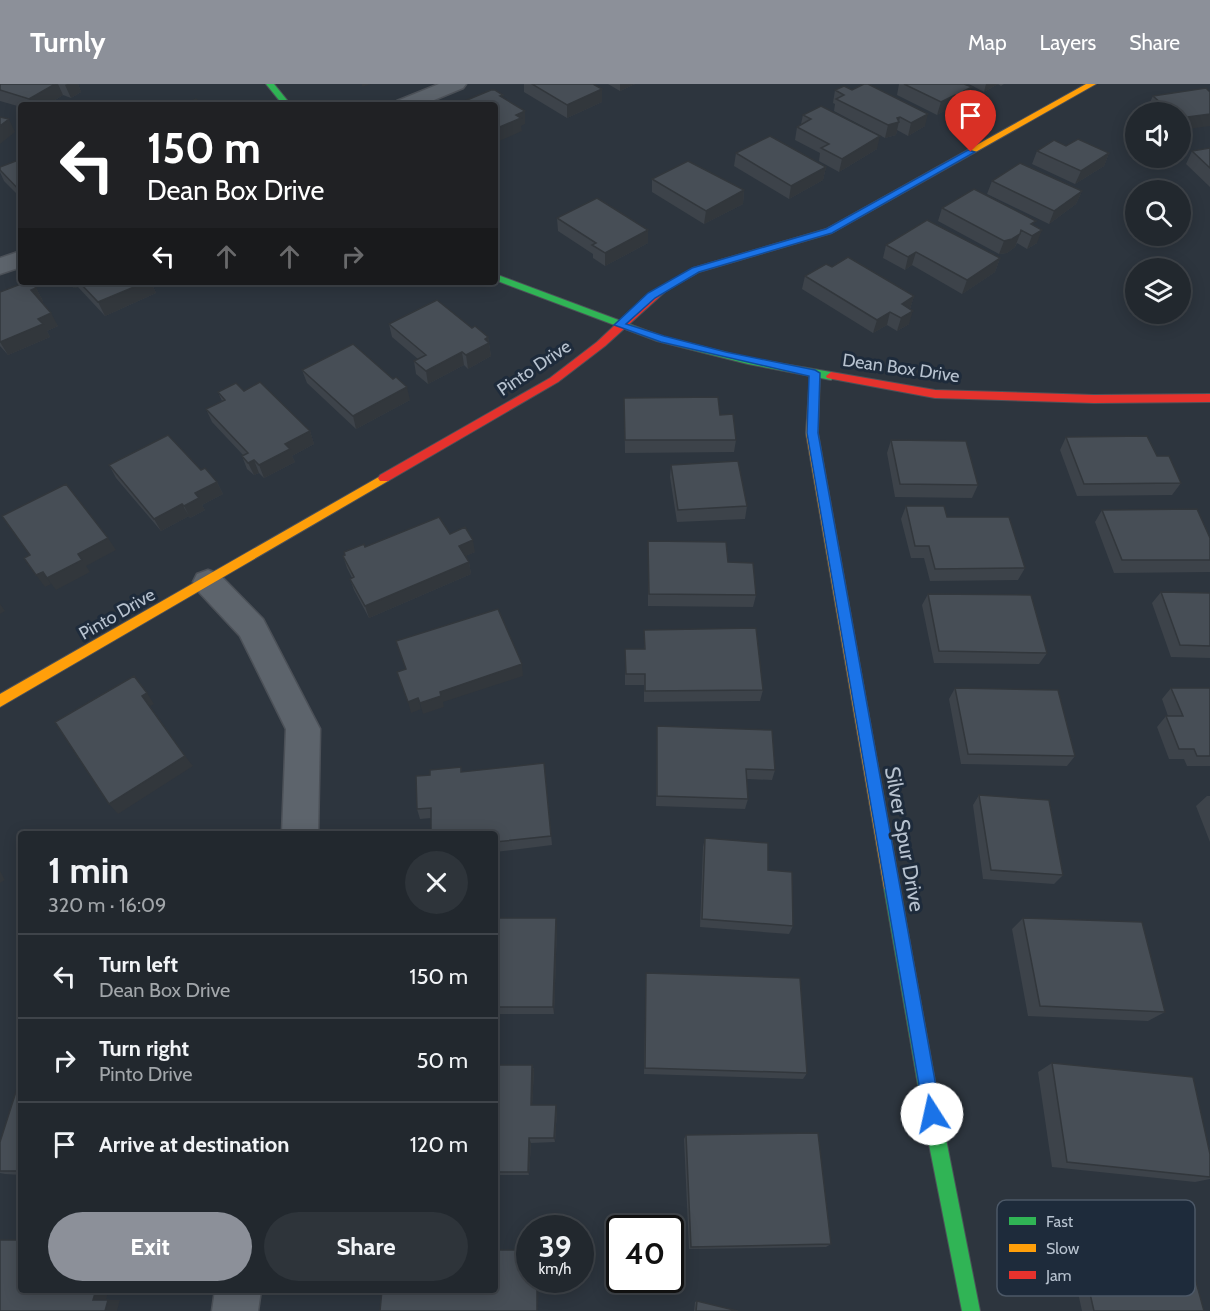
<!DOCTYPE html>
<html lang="en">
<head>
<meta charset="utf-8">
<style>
  :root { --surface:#22282e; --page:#2e343a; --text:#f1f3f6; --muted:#a2a6aa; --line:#3f444a; --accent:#8c9099 }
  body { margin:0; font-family:Cabin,sans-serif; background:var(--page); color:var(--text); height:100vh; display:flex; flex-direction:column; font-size:22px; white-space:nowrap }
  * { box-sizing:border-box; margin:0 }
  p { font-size:20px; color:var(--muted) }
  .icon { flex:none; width:33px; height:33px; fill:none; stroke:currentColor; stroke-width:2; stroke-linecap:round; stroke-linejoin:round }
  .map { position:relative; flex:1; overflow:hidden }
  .details { position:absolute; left:18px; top:747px; width:480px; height:462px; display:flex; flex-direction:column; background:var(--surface); border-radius:6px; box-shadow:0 3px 15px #0003,0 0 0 2px var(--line) }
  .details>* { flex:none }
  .hud { position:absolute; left:18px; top:18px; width:480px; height:183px; border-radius:6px; box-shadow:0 3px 15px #0003,0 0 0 2px var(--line); background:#202124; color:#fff; overflow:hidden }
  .controls { position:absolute; left:1125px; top:18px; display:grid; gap:12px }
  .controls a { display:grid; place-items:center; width:66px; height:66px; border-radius:50%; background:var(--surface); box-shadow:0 3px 15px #0003,0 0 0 2px var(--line); font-size:30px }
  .speed { position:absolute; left:516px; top:1131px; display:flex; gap:12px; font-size:30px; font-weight:700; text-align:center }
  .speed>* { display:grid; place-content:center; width:78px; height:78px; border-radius:50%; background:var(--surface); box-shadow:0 3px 15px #0003,0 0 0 2px var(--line); line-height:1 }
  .speed small { font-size:15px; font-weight:400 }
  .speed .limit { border:3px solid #111; border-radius:9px; background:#fff; color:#111 }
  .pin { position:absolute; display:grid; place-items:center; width:51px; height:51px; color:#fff; margin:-62px -26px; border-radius:50% 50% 50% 0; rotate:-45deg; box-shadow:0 0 6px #0007 }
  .pin .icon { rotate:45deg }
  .me { position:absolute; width:66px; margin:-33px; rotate:350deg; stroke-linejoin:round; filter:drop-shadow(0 0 4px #0008) }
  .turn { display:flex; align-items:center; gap:21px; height:126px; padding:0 30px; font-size:27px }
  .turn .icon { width:78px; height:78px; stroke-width:2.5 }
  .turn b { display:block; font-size:42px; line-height:51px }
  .lanes { display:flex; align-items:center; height:57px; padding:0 30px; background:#0003; justify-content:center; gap:30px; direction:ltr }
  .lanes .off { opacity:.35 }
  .round { display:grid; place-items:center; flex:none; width:63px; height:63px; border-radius:32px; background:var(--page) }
  .head { display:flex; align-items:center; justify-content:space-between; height:102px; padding:0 30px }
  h1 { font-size:36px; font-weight:700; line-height:45px }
  .primary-button { display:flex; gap:12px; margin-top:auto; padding:12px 30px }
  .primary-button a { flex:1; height:69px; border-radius:36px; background:var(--accent); color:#fff; font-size:24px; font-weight:700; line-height:69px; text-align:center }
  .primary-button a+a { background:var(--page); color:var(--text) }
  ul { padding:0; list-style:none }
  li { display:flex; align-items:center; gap:18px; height:84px; padding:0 30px; border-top:2px solid var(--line) }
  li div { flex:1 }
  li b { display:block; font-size:22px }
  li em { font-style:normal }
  header { display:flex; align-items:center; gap:36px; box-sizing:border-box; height:84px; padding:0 30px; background:var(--accent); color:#fff }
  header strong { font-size:28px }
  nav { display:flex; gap:33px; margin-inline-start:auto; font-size:21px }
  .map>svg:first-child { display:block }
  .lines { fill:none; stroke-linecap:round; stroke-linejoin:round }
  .street-casing { stroke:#4c5158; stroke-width:3 }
  .fast-casing { stroke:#4c5158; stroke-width:2 }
  .slow-casing { stroke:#4c5158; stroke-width:2 }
  .jam-casing { stroke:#4c5158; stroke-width:2 }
  .street { fill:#5d646c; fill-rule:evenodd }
  .fast { fill:#30b455; fill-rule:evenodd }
  .slow { fill:#ff9f0a; fill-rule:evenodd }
  .jam { fill:#e5322d; fill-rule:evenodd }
  .wall { fill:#3d434a }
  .shaded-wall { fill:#32373c }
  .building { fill:#474e56; stroke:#32373c; stroke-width:1.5 }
  .route { fill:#1a73e8; stroke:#114b97; stroke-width:1.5 }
  .labels { text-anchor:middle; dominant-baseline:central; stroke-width:6; stroke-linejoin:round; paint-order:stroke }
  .far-street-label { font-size:18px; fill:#b7c2cf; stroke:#1e2b3b }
  .street-label { font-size:21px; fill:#b7c2cf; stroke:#1e2b3b }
  .key { fill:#1e2b3b; stroke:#4c5867; stroke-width:1.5 }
  .key-label { font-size:16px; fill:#b7c2cf }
</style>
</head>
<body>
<header>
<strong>Turnly</strong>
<nav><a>Map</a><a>Layers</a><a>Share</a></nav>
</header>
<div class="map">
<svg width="1210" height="1227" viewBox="0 0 1210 1227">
  <rect width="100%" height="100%" fill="#2d353e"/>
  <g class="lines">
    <g class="street-casing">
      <path id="street" d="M439,0h27l-3,4 -41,17h-28l3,-4z
        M21,167v16l-21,7v-16z
        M208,486l11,4 44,45 57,110 -2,105h-36l4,-105 -46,-93 -43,-46 -4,-8 4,-8z
        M215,1206h46l-3,21h-46z"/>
    </g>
    <g class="fast-casing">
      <path id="fast" d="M266,0h8l17,21h-8z
        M495,190l169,63 84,21 83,14 5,4 -5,4 -83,-16 -91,-23 -162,-61z
        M892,797l5,2 3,5 41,226 39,197h-18l-39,-197 -39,-226 3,-5z"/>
    </g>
    <g class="slow-casing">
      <path id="slow" d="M1086,0h10l-264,149 -133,39 -33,19h-6l-2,-2 35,-21 133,-39z
        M815,286l5,3 -2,60 82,455 -3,5 -5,2 -5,-2 -3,-5 -78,-455 4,-60z
        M384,390l6,4 -2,3 -388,226v-13z"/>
    </g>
    <g class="jam-casing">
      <path id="jam" d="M663,202l5,3 -63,57 -47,36 -170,99h-8l-2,-3 2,-3 170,-97 47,-36 51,-48z
        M831,288l104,18 159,5 116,-1v8l-116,1 -159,-5 -108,-20 -1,-2z"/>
    </g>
    <use href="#street" class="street"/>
    <use href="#fast" class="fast"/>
    <use href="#slow" class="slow"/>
    <use href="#jam" class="jam"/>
  </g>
  <path class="wall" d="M0,0h78l3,8 -10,6 -8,-3 -16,10h-26v2l-21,-6z
    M524,0h69l9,18 -35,16 -43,-26z
    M608,0h27l-15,7z
    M899,0h65l4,16 -2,1 -2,5 -7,4 -6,-3 -14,8 -40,-20z
    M969,0h35l-3,2 -3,-2 -14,8z
    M835,6l90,36 -17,10 -11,-6 -1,5 -11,3 -51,-27 1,-7 -2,-1z
    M1153,12l27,16h-29l-4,-4z
    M803,31l74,34 -38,23 -20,-11 1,-8 -25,-13 2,-13 4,-3z
    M1066,62l43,7 -5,13 -29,18 -43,-20 5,-13z
    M1210,64v39l-24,-23 6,-13z
    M736,69l90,14 -3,13 -34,19 -55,-33z
    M21,75v41l-2,-4 -15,-15 -4,-9v-5z
    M652,95l92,11 -1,14 -39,20 -52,-32z
    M992,97l90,10 -6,13 -27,20 -62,-30z
    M942,124l92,17 3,18 -10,6 -10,-6 -2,4 -8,6 -8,1 -61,-33z
    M557,134l91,12v13l-43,23 -12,-8v-4l-35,-23z
    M886,161l114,13 -5,14 -33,22 -50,-29 -7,5 -22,-12z
    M832,183l82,29 -4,13 -1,15 -12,7 -10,-6 -14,8 -71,-44 3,-13z
    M69,198h82l5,11 -51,23 -27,-29 -4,1z
    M36,204l7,13 -2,1 17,24 -11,5 3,6 -42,18 -8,-9v-54z
    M389,240l83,4 16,9 3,19 -23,13 -4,-4 -36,19 -12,-10 -2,-13 4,-2 -26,-22z
    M302,286l108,30 -54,29 -49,-46z
    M244,307l66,40 4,13 -22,12 3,6 -31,16 -5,-5 -5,2 -7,-6 -5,-13 1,-1 -31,-33 -6,-13 16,-8 -4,-9z
    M624,314l96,17 16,25 -2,12 -109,1z
    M1066,353l91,19 24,27 -9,12 -95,1 -17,-46z
    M891,356l87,45 -6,13 -77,-1 -8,-44z
    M109,381l92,5 16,12 6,12 -21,11 3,5 -15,8 -1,-2 -28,15 -45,-53z
    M671,381l76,41 -2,13 -68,3 -7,-45z
    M906,422l41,11 78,51 -7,12 -88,1 -6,-23h-13l-10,-39z
    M1102,426l108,28v34l-96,1 -19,-51z
    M450,450l25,18 -10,4 4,6 2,12 -102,44 -15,-28 -4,-11 2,-1 -5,-10 -4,-12 22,-9z
    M648,457l80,21 28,33 -3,12 -105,-1z
    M1161,508l49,1v65l-39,-1 -19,-54z
    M928,510l119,59 -8,11 -105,-1 -12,-58z
    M644,546l119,60 -3,11 -116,1v-17h-19v-36h19z
    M955,604l120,68 -8,10 -106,-2 -12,-65z
    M1171,604h39v78h-23l-3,-7h-15l-12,-32 9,-11h2l-6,-17z
    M657,642l118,44 -3,10 -25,-1 1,20 -3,10 -89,-3z
    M544,679l8,82 -57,7v-18l-64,-16 -11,1 -3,-10 13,-34 31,-8 1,5z
    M979,711l84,80 -9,9 -71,-5 -10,-74z
    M1207,712h3v46l-14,-36z
    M705,754l63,32 25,56 -4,8 -89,-7 3,-80z
    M495,834l62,8 -3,88h-59z
    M1023,834l142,94 -17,9 -120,-5 -16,-87z
    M646,889l161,100 -4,6 -159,-5z
    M1052,979l158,91v25l-15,3 -143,-15 -14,-95z
    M495,981h37l2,5 -2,35 25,5 -2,32 -24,1 -2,32h-34z
    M21,992v99l-16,-1 -5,-1v-31z
    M686,1051l145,109 -5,3 -137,2 -5,-110z
    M1080,1166l124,61h-122l-13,-60z
    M697,1217l41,10h-44l1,-9z"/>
  <path class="shaded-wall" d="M55,0h3l5,11 -16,10h-15l-3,-6z
    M67,0h11l3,8 -10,6 -6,-13z
    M362,0h9l-9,3z
    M620,0h15l-15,7z
    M986,0h12l-14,8z
    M972,3l-4,13 -2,1 -2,5 -7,4 7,-19z
    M602,5v13l-35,16v-13z
    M955,11l-4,12 -14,8 4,-13z
    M525,27v13l-4,2 1,5 -27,12v-14l21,-14z
    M928,30l-3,12 -17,10 3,-13z
    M1210,30v12l-30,4v-12z
    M900,33l-4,18 -11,3 3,-13z
    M9,35l6,13 -15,12v-18z
    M880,52l-3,13 -38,23 3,-13z
    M1109,69l-5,13 -29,18 6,-13z
    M826,83l-3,13 -34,19 2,-13z
    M744,106l-1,14 -39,20 2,-13z
    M1082,107l-6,13 -27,20 5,-13z
    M648,146v13l-43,23v-13z
    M1042,146l-5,13 -10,6 5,-13z
    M1020,150l-5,13 -8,6 -8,1 5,-13z
    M916,168l-4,13 -7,5 3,-13z
    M1000,174l-5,14 -33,22 5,-14z
    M71,198h4l3,5 -4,1z
    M146,198h5l5,11 -51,23 -7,-14z
    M36,204l7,13 -5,2 -7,-13z
    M914,212l-4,13 -12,8 4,-13z
    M913,227l-4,13 -12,7 4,-13z
    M890,228l-3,13 -14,8 4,-13z
    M51,229l7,13 -11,5 3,6 -42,18 -8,-13 38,-23z
    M488,253l3,19 -23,13 -2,-14z
    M462,268l2,13 -36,19 -2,-13z
    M407,303l3,13 -54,29 -3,-13z
    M310,347l4,13 -22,12 3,6 -31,16 -5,-13 26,-21z
    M254,376l5,13 -5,2 -6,-12z
    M217,398l6,12 -21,11 3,5 -15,8 -6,-12 11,-13z
    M182,420l7,12 -28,15 -7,-12z
    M108,454l8,12 -30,16 4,6 -34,18 -9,-12 31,-24z
    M473,456l2,12 -14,6 -2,-12z
    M469,478l2,12 -102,44 -4,-12z
    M43,488l8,12 -6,3 -9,-12z
    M0,520l5,7 -5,3z
    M522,580l1,12 -80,26 1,5 -21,7 -3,-11 20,-11z
    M147,609l7,11 -5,3 -7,-11z
    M418,614l3,11 -10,4 -3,-11z
    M185,672l8,10 -75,48 -9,-10z
    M0,787l5,9 -5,3z
    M556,834l1,8 -3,88 -1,-7z
    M532,981l2,5 -2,40 -1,-5z
    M556,1021l1,5 -2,32 -1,-4z
    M529,1054l2,5 -2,32 -1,-3z
    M537,1196h2l-1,31h-1z
    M96,1206h12l-2,11 -13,-1z
    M108,1216h12l-3,11h-12z"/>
  <path class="building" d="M0,0h55l-26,15 -29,-9z
    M532,0h61l9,5 -35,16z
    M864,0h4l60,30 -17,9 -11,-6 -3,1 2,4 -11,3 -52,-26 8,-4 -9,-5 9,-4 8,4z
    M904,0h60l8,3 -8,4 4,3 -7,3 -6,-2 -14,7z
    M1206,4l4,4v22l-30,4v-6h-9l-18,-16z
    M491,6h4l8,5 -3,1 25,15 -9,4 5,3 -26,11v-24h-40z
    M196,15l7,6h-22z
    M821,22l59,30 -38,23 -21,-11 8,-4 -32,-17 14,-8 -8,-4z
    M0,33l9,2 -9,7z
    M770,52l56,31 -35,19 -55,-33z
    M1078,55l31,14 -28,18 -44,-20 17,-11 12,6z
    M1210,64v20l-18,-17z
    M21,75v33l-21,-22v-3z
    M688,77l56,29 -38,21 -54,-32z
    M1020,79l62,28 -28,20 -62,-30z
    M974,105l62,32 -5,3 11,6 -10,6 -11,-6 -1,4 -8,5 -8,2 -62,-33z
    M597,114l51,32 -43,23 -13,-8 4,-2 -39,-25z
    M927,136l73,38 -33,22 -51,-28 -8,5 -22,-12z
    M848,173l66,39 -12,8 11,7 -12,7 -11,-6 -13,8 -72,-44 21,-12 6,3z
    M26,198h4l6,6 -5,2 20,23 -13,6 5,5 -43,18v-50z
    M79,198h67l-48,20z
    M437,216l35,28 3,-2 13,11 -3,2 4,4 -23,12 -4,-3 -36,19 -12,-10 12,-6 -37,-31z
    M353,260l40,35 3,-2 11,10 -54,29 -51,-46z
    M260,298l50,49 -25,13 5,5 -31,16 -5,-5 -6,3 -6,-7 6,-3 -42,-44 19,-9 -7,-8 18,-9 8,8z
    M718,313l2,18 13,-1 3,26h-111l-1,-42z
    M168,351l33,35 4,-2 12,14 -22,11 4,5 -15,8 -2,-2 -28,15 -45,-54z
    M1147,352l10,20h12l12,27 -97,1 -18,-47z
    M891,356l75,1 12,44 -78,-1z
    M738,377l9,45 -69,4 -7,-45z
    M66,400l42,54 -30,16 4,6 -35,18 -4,-6 -7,3 -12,-17 6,-3 -28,-39z
    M906,422h38l3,11h62l16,51 -90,1 -6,-23h-14z
    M1197,425l13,29v22h-88l-20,-50z
    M439,433l11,17 15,-7 8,13 -14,6 10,16 -104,44 -15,-27 4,-2 -11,-21 2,-1 -1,-3 20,-8 1,3z
    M648,457l78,1 2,20 25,1 3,32 -107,-1z
    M1161,508l49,1v53l-30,-1z
    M928,510l103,1 16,58 -108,-2z
    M498,525l24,55 -82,28 1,4 -21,7 -2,-5 -10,4 -11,-30 9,-3 -10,-28z
    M756,544l7,62 -118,1v-17h-19l-1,-25h20l-1,-19z
    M134,592l13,17 -5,3 43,60 -76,48 -54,-82z
    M955,604l103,2 17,66 -107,-2z
    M1171,604h39v68h-13l-3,-7h-15l-13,-33h17z
    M657,642l115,4 3,40 -29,-1 2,30 -91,-3z
    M544,679l7,73 -56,6v-8h-64v-26l-14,1 -1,-33 14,-1v-5l31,-3v5z
    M979,711l70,5 14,75 -72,-5z
    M705,754l63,5v27l24,2 1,54 -91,-7z
    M495,834h61l-3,89h-58z
    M1023,834l119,4 23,90 -125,-6z
    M646,889l154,5 7,95 -162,-5z
    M1052,979l141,14 17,77v23l-143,-15z
    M495,981h37l-1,40h25l-2,33h-25l-1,34h-33z
    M21,992v95h-21v-29z
    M818,1049l13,111 -140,3 -5,-112z
    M0,1156h21v50h75l-3,10h15l-3,11h-105z
    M1187,1165l17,62h-110l-14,-61z
    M495,1166h35v30h7v31h-157l2,-21h113z
    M697,1217l41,10h-42z"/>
  <path class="route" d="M968,66l7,2 -143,81 -133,39 -44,26 -29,26 38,12 62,16 89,18 5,3 -2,60 123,681 -2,6 -7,3 -6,-3 -2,-6 -117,-681 2,-57 -148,-34 -47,-17 34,-32 44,-25 134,-39z"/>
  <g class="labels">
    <g class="far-street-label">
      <text transform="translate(534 284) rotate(-34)">Pinto Drive</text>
      <text transform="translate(901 284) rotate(8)">Dean Box Drive</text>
      <text transform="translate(117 530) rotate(-30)">Pinto Drive</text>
    </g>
    <g class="street-label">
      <text transform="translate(905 755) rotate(80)">Silver Spur Drive</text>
    </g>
  </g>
  <rect x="997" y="1116" width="198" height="96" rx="9" class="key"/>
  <rect x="1009" y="1133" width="27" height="8" fill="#30b455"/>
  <rect x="1009" y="1160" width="27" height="8" fill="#ff9f0a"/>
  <rect x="1009" y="1187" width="27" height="8" fill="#e5322d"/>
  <g class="key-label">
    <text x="1046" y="1143">Fast</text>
    <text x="1046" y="1170">Slow</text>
    <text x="1046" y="1197">Jam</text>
  </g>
</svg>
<div class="controls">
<a><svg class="icon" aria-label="sound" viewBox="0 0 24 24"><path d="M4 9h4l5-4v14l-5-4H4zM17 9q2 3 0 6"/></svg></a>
<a><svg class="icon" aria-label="search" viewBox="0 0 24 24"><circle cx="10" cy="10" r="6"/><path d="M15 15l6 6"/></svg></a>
<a><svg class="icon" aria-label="layers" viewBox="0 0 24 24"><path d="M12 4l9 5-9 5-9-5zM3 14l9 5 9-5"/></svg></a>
</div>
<div class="speed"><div>39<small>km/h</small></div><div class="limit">40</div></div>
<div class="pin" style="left:971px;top:68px;background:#d93025"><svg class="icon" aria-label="arrive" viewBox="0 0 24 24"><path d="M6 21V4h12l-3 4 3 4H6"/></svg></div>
<svg class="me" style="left:932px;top:1030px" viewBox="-20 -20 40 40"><circle r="19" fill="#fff"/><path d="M0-13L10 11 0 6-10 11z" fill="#1a73e8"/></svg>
<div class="hud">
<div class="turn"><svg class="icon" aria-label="left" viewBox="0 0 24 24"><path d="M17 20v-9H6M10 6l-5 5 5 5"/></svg><div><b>150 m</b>Dean Box Drive</div></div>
<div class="lanes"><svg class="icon" aria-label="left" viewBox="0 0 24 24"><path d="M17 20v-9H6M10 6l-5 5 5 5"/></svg><svg class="icon off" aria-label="ahead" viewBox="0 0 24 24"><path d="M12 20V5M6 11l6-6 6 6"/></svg><svg class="icon off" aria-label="ahead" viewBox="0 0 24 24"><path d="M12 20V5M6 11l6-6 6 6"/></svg><svg class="icon off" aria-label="right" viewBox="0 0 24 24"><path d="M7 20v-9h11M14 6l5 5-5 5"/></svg></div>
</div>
<section class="details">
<div class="head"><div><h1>1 min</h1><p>320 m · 16:09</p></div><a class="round"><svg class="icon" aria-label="close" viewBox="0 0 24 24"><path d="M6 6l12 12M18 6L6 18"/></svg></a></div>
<ul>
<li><svg class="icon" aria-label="left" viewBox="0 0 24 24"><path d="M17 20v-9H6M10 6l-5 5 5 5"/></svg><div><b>Turn left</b><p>Dean Box Drive</p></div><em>150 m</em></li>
<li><svg class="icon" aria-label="right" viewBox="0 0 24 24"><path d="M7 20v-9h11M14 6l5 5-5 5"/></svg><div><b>Turn right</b><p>Pinto Drive</p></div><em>50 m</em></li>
<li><svg class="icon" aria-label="arrive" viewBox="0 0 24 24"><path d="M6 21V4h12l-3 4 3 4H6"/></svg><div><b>Arrive at destination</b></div><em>120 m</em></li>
</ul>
<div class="primary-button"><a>Exit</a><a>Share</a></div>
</section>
</div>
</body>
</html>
